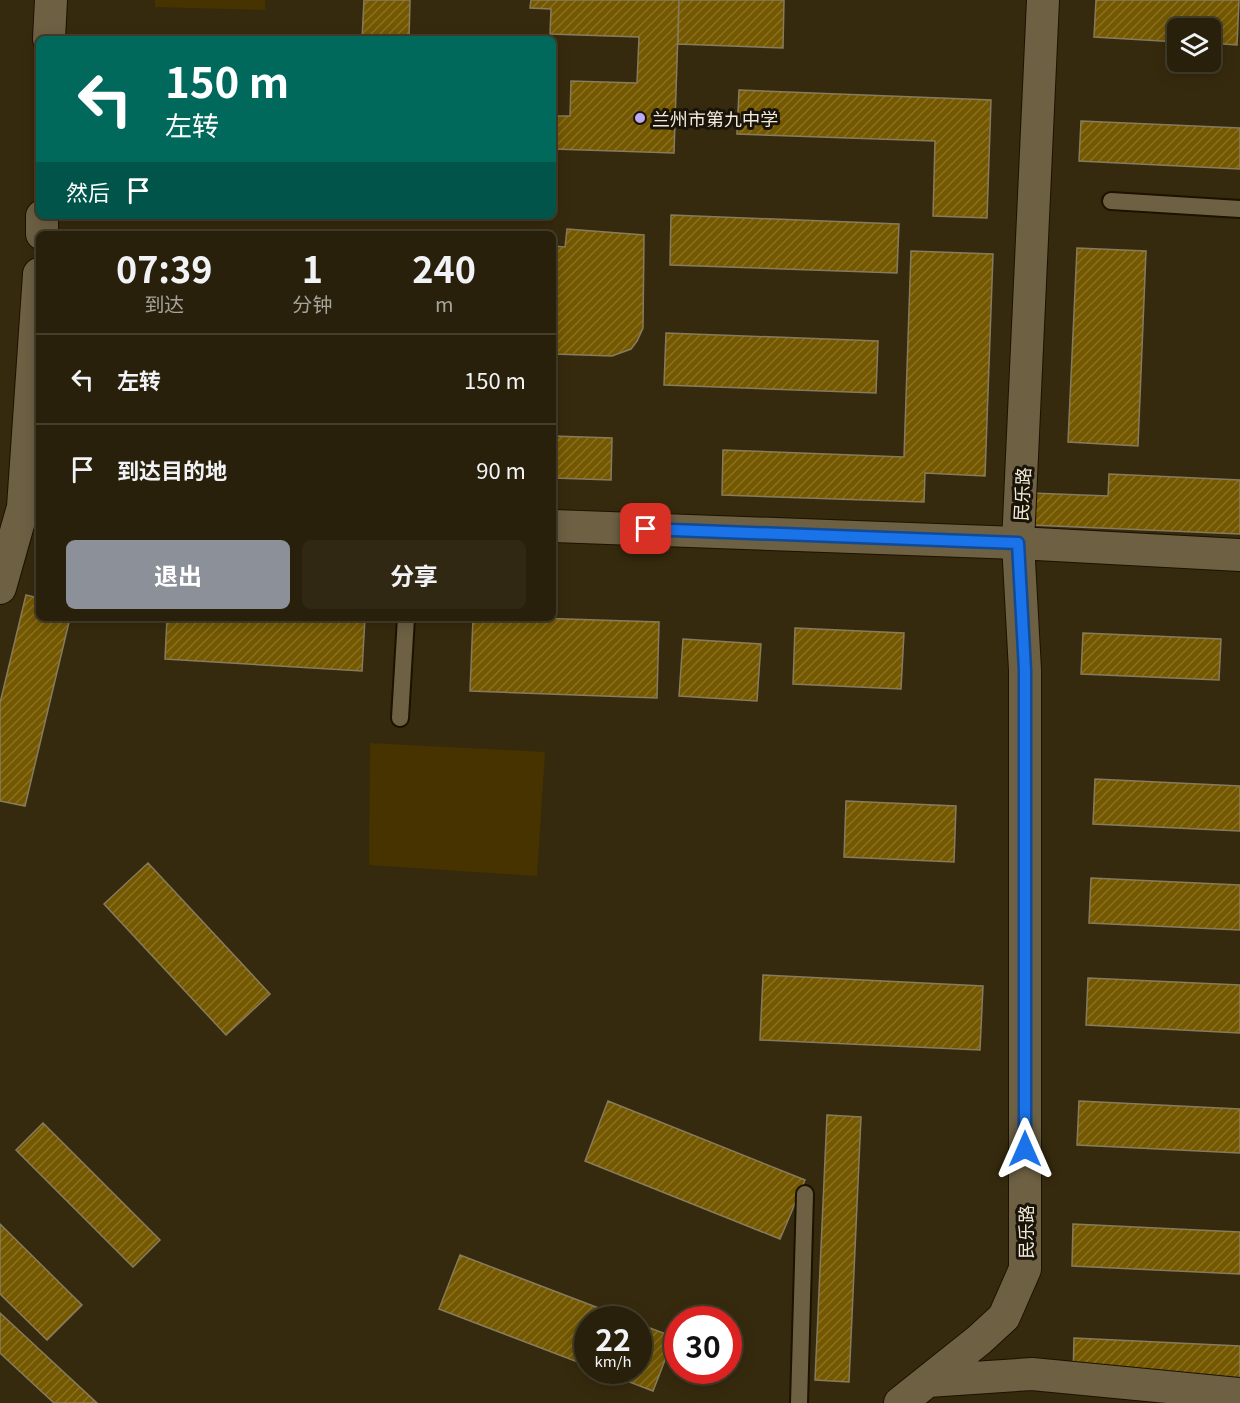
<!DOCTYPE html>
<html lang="zh">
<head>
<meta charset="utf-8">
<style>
  :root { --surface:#28200a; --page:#302813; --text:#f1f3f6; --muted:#a5a39c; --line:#443e2b; --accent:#8c9099 }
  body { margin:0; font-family:Georgia,"Noto Sans SC",serif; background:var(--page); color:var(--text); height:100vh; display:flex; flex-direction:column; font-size:22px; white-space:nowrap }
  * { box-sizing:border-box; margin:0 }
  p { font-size:20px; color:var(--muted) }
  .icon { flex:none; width:33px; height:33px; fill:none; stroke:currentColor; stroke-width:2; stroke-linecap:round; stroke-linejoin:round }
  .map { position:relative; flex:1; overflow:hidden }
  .panel { position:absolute; left:36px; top:231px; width:520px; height:390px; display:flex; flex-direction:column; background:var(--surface); border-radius:9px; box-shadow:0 3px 15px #0003,0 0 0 2px var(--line) }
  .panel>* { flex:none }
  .guide { position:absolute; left:36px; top:36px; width:520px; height:183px; border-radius:9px; box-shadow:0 3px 15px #0003,0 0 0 2px var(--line); background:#00695c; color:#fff; overflow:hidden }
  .tools { position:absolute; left:1167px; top:18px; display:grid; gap:12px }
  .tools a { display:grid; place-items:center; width:54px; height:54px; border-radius:9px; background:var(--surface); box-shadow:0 3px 15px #0003,0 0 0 2px var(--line); font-size:30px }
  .speed { position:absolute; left:574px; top:1306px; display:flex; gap:12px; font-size:30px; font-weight:700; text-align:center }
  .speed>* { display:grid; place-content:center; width:78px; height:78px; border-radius:50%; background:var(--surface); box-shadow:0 3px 15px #0003,0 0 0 2px var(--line); line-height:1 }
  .speed small { font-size:15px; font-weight:400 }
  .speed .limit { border:9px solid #d22; background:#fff; color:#111 }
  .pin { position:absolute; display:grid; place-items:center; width:51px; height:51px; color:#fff; margin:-26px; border-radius:12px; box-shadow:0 3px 9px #0006 }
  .me { position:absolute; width:66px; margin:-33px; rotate:0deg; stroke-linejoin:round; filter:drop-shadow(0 0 4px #0008) }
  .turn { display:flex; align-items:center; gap:21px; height:126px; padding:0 30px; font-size:27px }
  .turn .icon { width:78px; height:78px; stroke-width:2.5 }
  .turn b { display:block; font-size:42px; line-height:51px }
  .then { display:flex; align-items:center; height:57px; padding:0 30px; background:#0003; gap:12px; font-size:22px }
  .eta { display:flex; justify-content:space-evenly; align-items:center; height:102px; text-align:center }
  .eta b { font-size:36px; font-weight:700; line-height:42px }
  .cta { display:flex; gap:12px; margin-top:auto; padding:12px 30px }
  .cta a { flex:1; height:69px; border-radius:9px; background:var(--accent); color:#fff; font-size:24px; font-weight:700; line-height:69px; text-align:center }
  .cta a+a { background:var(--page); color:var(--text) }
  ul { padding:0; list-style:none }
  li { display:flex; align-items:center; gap:18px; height:90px; padding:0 30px; border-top:2px solid var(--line) }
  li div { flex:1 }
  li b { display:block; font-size:22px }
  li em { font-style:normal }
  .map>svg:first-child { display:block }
  .pitch { fill:#463300 }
  .building { fill:url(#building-hatch); stroke:#887b5d; stroke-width:1.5 }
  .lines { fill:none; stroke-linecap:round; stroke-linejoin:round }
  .service-casing { stroke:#1d1200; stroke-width:20 }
  .minor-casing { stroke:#1d1200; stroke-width:34 }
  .service { stroke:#6d6043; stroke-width:16 }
  .minor { stroke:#6d6043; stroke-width:32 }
  .route-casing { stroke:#114b97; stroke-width:15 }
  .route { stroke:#1a73e8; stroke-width:10 }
  .poi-dot { fill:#bea9f4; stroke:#191308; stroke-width:2 }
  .labels { text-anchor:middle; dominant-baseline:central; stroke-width:6; stroke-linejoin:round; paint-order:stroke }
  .poi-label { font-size:18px; fill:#f1eada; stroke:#191308; text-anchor:start }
  .street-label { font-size:18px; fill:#f1eada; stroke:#191308 }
</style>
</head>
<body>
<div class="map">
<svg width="1240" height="1403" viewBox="0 0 1240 1403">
  <defs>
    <pattern id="building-hatch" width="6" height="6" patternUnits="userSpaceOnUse" patternTransform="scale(1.5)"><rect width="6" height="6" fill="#745800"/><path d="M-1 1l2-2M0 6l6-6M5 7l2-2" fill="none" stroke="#887025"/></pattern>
  </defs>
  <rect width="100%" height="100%" fill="#362a0e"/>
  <path class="pitch" d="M155,0h110v10l-110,-3z
    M370,743l175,9 -8,124 -168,-11z"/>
  <path class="building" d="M364,0h46l-1,39h-47z
    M531,0h148l-5,153 -120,-4v-33h16l1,-35 66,2 2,-46 -89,-3 1,-25 -21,-1z
    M679,0h105l-1,48 -105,-4z
    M1096,0h143l-2,45 -27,-2v-15h-32v14l-84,-5z
    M739,90l252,10 -4,118 -54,-2 2,-75 -198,-7z
    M1081,121l159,7v41l-161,-8z
    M671,215l228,9 -2,49 -227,-8z
    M567,229l77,6 -1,93 -6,13 -6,8 -19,7 -58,-2v-108l11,1z
    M1077,248l69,3 -8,195 -70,-4z
    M911,251l82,3 -8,222 -60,-3 -1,29 -202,-7 1,-45 181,7z
    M666,333l212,8 -2,52 -212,-8z
    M554,436l58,2 -1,42 -57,-2z
    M1109,474l131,6v54l-209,-9 1,-32 76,3z
    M26,595l13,3v20h31l-45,188 -25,-5v-98z
    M167,618h198l-3,53 -197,-12z
    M473,618h63l123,4 -2,76 -187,-7z
    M795,628l109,5 -3,56 -108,-5z
    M1083,633l138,6 -2,41 -138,-6z
    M683,639l78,5 -4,57 -78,-5z
    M1095,779l145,7v45l-147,-7z
    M846,801l110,5 -2,56 -110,-5z
    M148,863l122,131 -44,41 -122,-131z
    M1091,878l149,7v45l-151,-7z
    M763,975l220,11 -3,64 -220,-10z
    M1088,978l152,7v48l-154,-8z
    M608,1101l197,79 -25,59 -195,-78z
    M1079,1101l161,8v44l-163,-8z
    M827,1115l34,2 -12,265 -34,-2z
    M43,1123l117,117 -27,27 -117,-117z
    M0,1224l82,81 -35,35 -47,-46z
    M1073,1224l167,8v42l-168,-8z
    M460,1255l170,65h-42v46l-149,-57z
    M0,1313l97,90h-43l-54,-50z
    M639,1324l35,13 -21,54 -52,-20h38z
    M1074,1338l166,8v38l-167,-7z"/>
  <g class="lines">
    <g class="service-casing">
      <path id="service" d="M1111,201l129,8
        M400,718l6,-100
        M799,1403l6,-209"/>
    </g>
    <g class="minor-casing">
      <path id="minor" d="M49,39l2,-39
        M42,234v-18
        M554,526l464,17 222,12
        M0,588l23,-81 16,-233
        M928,1381l104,-7 208,20
        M900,1403l79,-63 25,-23 21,-48v-599l-7,-127 25,-543"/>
    </g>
    <use href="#service" class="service"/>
    <use href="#minor" class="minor"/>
  </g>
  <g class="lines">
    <g class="route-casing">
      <path id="route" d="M646,529l372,14 7,127v479"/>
    </g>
    <use href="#route" class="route"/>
  </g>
  <circle class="poi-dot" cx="640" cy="118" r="6"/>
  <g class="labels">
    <g class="poi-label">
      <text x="652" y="118">兰州市第九中学</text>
    </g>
    <g class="street-label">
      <text transform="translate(1021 494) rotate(-87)">民乐路</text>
      <text transform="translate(1025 1232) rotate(-90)">民乐路</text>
    </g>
  </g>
</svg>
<div class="tools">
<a><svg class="icon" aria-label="layers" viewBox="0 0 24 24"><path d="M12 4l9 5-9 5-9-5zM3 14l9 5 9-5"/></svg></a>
</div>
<div class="speed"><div>22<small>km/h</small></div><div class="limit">30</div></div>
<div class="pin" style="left:646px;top:529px;background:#d93025"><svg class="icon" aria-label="arrive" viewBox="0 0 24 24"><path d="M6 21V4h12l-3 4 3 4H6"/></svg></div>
<svg class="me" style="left:1025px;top:1149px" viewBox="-20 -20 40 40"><path d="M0-17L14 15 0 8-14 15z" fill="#1a73e8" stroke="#fff" stroke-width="4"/></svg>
<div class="guide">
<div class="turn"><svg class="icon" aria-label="left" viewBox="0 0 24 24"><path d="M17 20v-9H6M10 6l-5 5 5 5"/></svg><div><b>150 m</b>左转</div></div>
<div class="then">然后<svg class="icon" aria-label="arrive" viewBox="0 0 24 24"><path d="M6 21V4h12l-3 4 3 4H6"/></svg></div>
</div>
<section class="panel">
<div class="eta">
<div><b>07:39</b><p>到达</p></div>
<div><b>1</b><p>分钟</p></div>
<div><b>240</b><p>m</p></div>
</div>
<ul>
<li><svg class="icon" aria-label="left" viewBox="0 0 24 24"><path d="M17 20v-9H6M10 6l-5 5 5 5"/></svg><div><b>左转</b></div><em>150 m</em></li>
<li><svg class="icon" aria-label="arrive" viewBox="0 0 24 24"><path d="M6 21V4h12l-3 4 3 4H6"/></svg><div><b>到达目的地</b></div><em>90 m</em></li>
</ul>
<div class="cta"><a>退出</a><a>分享</a></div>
</section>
</div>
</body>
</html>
